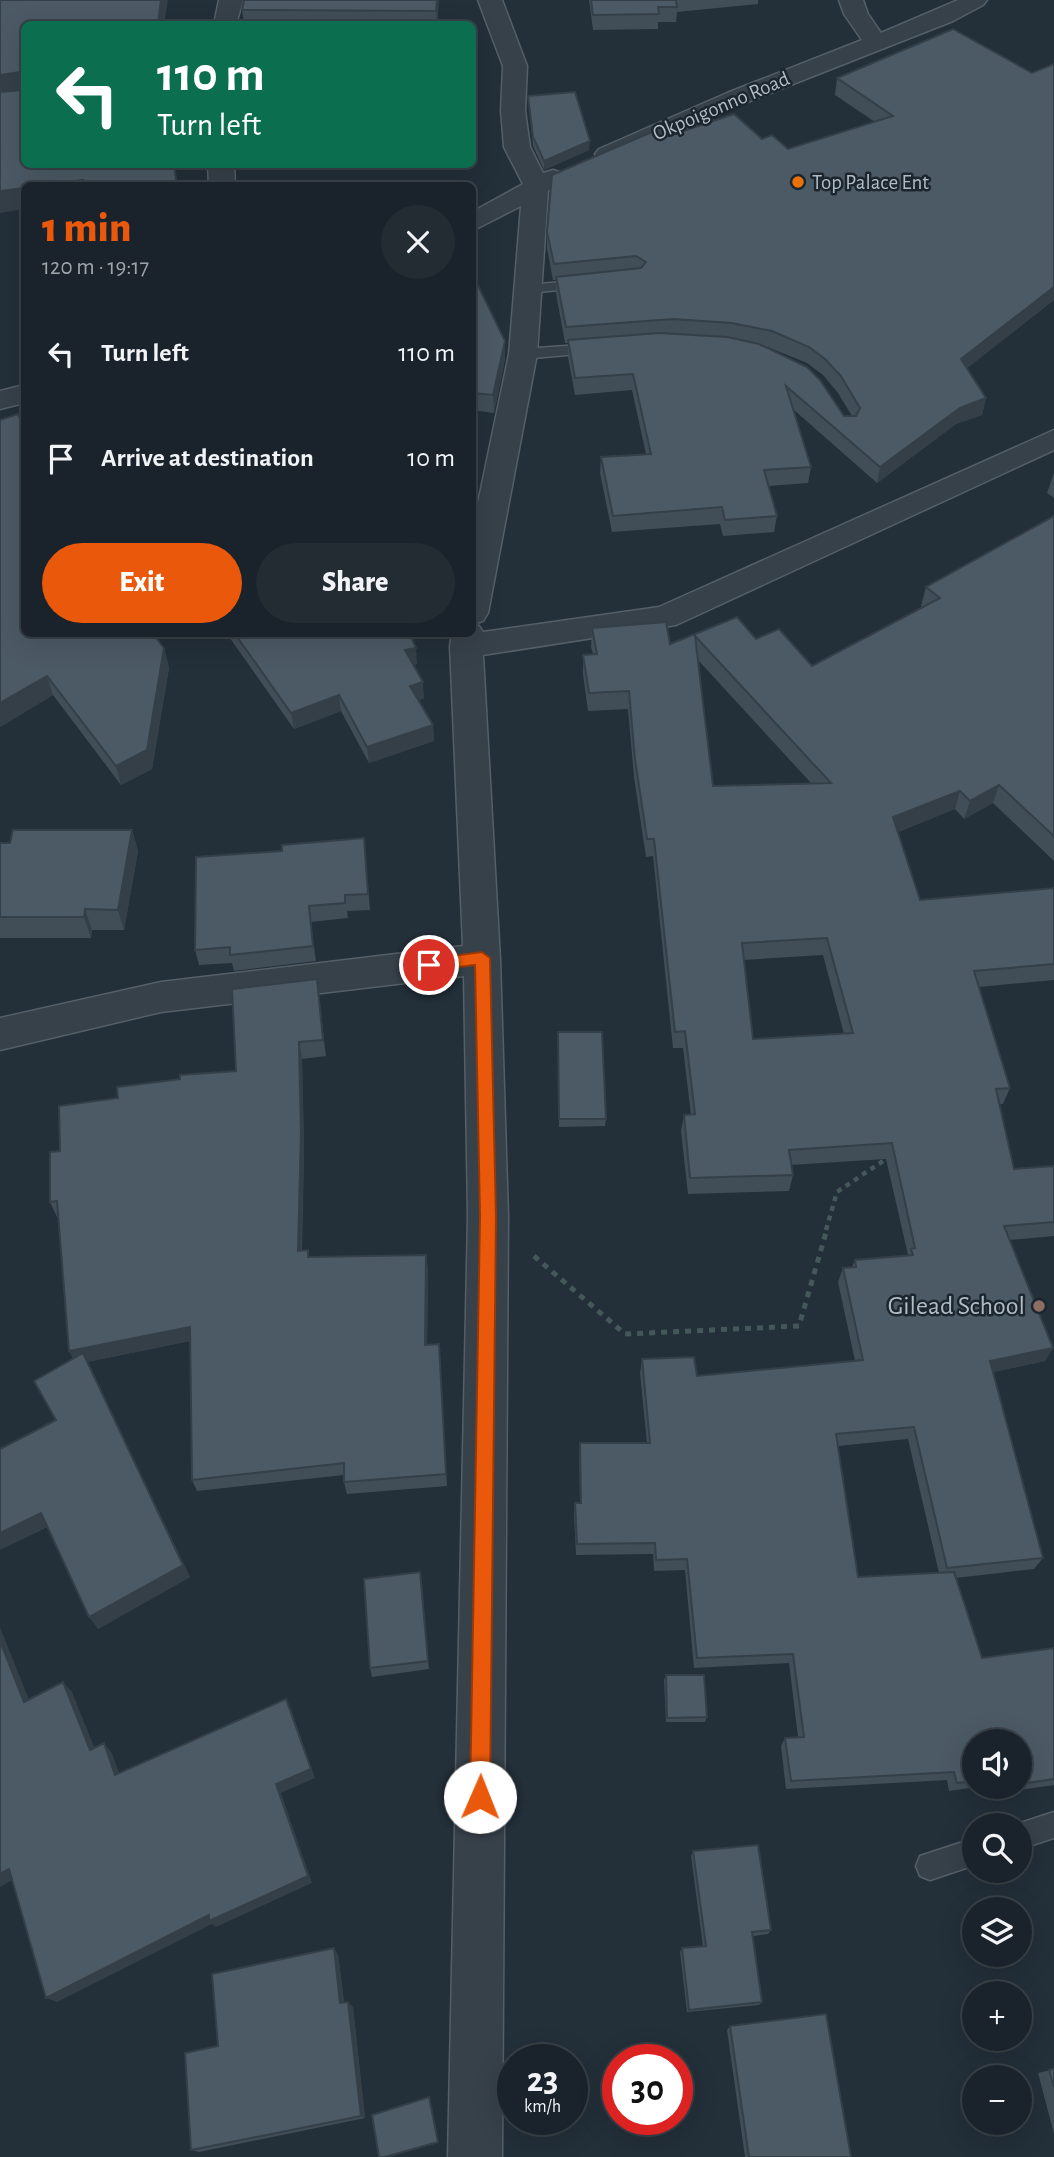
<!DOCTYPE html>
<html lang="en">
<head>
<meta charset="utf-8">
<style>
  :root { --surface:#1a232b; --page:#232b33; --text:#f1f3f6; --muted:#9fa4a9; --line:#384047; --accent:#ea580c }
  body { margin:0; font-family:"Alegreya Sans",sans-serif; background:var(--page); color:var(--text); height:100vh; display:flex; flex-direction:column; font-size:26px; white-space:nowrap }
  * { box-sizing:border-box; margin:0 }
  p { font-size:23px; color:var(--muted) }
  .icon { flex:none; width:38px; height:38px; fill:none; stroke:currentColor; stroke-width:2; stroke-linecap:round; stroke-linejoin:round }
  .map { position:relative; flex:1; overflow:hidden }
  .side { position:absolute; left:21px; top:182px; width:455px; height:455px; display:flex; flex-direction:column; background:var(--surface); border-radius:10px; box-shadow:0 7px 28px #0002,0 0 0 2px var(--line) }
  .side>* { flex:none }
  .guide { position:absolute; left:21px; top:21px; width:455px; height:147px; border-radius:10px; box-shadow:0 7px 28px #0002,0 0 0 2px var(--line); background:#0b6e4f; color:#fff; overflow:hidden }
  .controls { position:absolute; left:962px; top:1729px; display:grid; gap:14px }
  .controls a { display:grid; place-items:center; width:70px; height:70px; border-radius:50%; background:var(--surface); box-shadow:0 7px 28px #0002,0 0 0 2px var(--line); font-size:35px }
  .speed { position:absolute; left:497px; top:2044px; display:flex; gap:14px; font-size:35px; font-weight:700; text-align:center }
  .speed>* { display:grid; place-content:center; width:91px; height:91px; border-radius:50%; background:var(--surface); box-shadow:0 7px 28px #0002,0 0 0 2px var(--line); line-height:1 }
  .speed small { font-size:18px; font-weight:400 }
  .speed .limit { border:10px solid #d22; background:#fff; color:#111 }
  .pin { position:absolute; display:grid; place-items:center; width:60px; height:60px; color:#fff; margin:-30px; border:4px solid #fff; border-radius:50%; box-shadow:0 2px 7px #0007 }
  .me { position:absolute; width:77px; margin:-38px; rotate:1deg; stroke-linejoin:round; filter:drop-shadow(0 0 5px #0008) }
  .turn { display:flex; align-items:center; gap:24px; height:147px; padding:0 21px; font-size:32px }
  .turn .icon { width:91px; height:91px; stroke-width:2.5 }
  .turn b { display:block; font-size:49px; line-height:60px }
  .round { display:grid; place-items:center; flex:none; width:74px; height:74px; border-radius:37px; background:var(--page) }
  .headline { display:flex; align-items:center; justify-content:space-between; height:119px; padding:0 21px }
  h1 { font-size:42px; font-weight:800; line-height:52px; color:var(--accent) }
  .action { display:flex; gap:14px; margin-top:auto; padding:14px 21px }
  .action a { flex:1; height:80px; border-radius:42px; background:var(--accent); color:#fff; font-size:28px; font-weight:800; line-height:80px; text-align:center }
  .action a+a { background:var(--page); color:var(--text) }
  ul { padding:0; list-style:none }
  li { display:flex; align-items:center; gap:21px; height:105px; padding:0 21px }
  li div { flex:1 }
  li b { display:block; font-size:26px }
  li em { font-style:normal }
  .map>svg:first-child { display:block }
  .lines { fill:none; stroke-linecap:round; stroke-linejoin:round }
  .lane-casing { stroke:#555f67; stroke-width:3 }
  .street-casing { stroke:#555f67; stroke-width:3 }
  .path-far1 { stroke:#455859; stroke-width:4.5; stroke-dasharray:5 5; stroke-linecap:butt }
  .path { stroke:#455859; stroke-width:5; stroke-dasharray:6 6; stroke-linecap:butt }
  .lane { fill:#37414a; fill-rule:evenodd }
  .street { fill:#37414a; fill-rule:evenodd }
  .wall { fill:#414d57; fill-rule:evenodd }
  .shaded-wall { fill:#353f47 }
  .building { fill:#4c5a65; stroke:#353f47; stroke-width:2; fill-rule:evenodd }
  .route { fill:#ea580c; stroke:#983908; stroke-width:2 }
  .food-dot { fill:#e8710a; stroke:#1c262e; stroke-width:2.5 }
  .education-dot { fill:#8d6e63; stroke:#1c262e; stroke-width:2.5 }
  .labels { text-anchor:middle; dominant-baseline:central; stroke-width:5; stroke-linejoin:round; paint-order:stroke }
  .far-street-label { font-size:21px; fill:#b2bcc5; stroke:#1c262e }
  .far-poi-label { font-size:21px; fill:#b2bcc5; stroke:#1c262e; text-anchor:start }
  .poi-label { font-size:26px; fill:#b2bcc5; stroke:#1c262e; text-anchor:end }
</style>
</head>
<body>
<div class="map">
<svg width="1054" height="2157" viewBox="0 0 1054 2157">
  <rect width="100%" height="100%" fill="#232f39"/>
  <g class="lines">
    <g class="lane-casing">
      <path id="lane" d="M585,280l5,1 2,3 -2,3 -62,6 -7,-4 7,-4z
        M594,344l8,5 -3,3 -76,7 -8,-5 8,-5z
        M1054,1812v26l-34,11v-24h-6z
        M975,1838v27l-45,15 -10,-4 -4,-10 4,-10z"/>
    </g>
    <g class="street-casing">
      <path id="street" d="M219,0h24l-7,24h-22z
        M478,0h24l25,66 -2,45 5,36 13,26 10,-3 9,3 4,5 -18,13 -11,163 -49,259 -5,8 -11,3v-92l37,-178 12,-148 -49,25v-19l51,-28 -19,-37 -3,-36 2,-45z
        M839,0h24l5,14 13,19 77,-33h29l-4,5 -30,16 -208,82 -128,56 -9,3 -9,-3 -4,-5 4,-5 128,-56 135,-53 -18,-26z
        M208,164h26l1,22h-26z
        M24,385v18l-24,6v-18z
        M1054,430v20l-378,175 -193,30 17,304 8,257 -6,941h-54l20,-941 -4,-240 -303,36 -161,38v-32l161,-36 302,-36 -13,-300 2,-12h20v-10l7,2 4,6 176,-25z"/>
    </g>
    <path class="path-far1" d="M826,1230l11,-38 46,-31 9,1"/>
    <path class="path" d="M534,1256l91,78 174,-8 28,-97"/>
    <use href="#lane" class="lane"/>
    <use href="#street" class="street"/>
  </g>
  <path class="wall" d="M244,0h195l-2,24h-193l-2,-14z
    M589,0h169v4l-81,8 -1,10h-18v7l-65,1z
    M1054,64v236l-87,68 19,30 -4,17 -26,9 -79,59 -83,-73 17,57 -3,16 -40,3 9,30 -3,16 -51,4 -3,-12 -108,8 -12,-59 1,-16 45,-3 -14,-64 -57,5 -7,-38v-14h-3l-9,-50v-13h-3l-6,-32v-16l115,-94 100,1 26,10 87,-27 -40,-27 2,-17 195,-5zM763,346l7,2 37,15 16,12 15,18 14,23h-8z
    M528,96l61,54 -45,20 -11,-24z
    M472,273l33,86 -11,54 -22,-3z
    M0,420l24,214 140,14 5,20 -17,101 -31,16 -68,-90 -53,32z
    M1054,473v25l-7,-5z
    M1054,516v345l-61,-58 -29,16 -9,-10 -57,23 22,68 134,-12v92l-75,7 31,101 -7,16h-4l15,65 40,-3v70l-45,4 44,108 -8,13 -52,11 50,186 -9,11 -78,9 26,80 72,-10v137l-75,11 -2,-9 -28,4 -2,-11 -161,9 -5,-43 4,-8 13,-1 -9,-74 -95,5 -9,-98 -31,1 -1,-17 -77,1 -2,-40 1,-12h5l-1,-48 1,-12h67l-7,-70 2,-14 55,17 158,-15 -17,-79 5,-14 9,-1 3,-7 53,-5 -22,-96 -95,6 2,10 -4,16 -101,3 -7,-63 3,-16h7l-8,-67h-10l-20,-192 -7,1 -12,-80 -6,-68 -40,2 -5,-37v-19l10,-1 -2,-7 1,-19 78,16 67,-27 19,22 56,27 111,-59 -2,-1 5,-19zM698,660l113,123 -98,3zM823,955l21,79 -91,5 -9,-79zM908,1439l31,134 -81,4 -20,-131zM975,1741h45v46h-45z
    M227,634h188v3h-3l5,27 -4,1 11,33 -5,2 14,25 1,16 -65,22 -28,-52 -47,18z
    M132,830l6,21 -14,79h-32l-1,8h-91v-95z
    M364,838l6,72 -23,1 1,7 -37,4 5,39 -82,10 -2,-8 -33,2 -4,-15 87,-99z
    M317,979l9,77 -24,3 2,90 -2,101h6l1,7 119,12 -1,76 12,-1 8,142 -100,8 -3,-12v-7l-147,16 -5,-11 -2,-139 -103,21 103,215 -92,52 -50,-102 8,-107 17,-62 -4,-7 -11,-134h-1l-7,-15 10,-51 58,-53 62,-19 56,-8z
    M558,1032l48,87 -1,7 -46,1z
    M420,1572l9,97 -57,8 -2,-9z
    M666,1675l41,42 -2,5h-39l-2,-42z
    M693,1851l78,79 -3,4 -15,2 9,66 -3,3 -72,7 -7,-60 2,-4 21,-2 -12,-90z
    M338,1955l6,47 9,5 12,111 -166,34 -8,-2 27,-104z
    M730,2026l121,131h-106l-18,-127z
    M1054,2069v65l-16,-61z"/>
  <path class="shaded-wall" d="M161,0h7l-4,24h-6z
    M437,0h2l-2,24 -1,-13z
    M21,72l3,21 -24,3v-21z
    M590,141l-1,9 -45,20v-9z
    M83,180l1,6h-44z
    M24,188v21l-24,4v-22z
    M1054,287v13l-96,75 3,-16z
    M505,341v18l-11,54 -1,-18z
    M986,398l-4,17 -26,9 -79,59 3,-16 80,-59z
    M164,648l5,20 -17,101 -31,16 -5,-19z
    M416,648l1,16 -11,3 -1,-17z
    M47,676l6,19 -53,32v-24z
    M423,682l1,16 -12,4 -2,-16z
    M339,695l2,16 -47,18 -3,-16z
    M433,725l1,16 -65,22 -2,-16z
    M999,785l-6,18 -29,16 6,-18z
    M960,791l-5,18 -66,26 4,-18z
    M132,830l6,21 -14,79 -6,-20z
    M309,906l2,16 5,39 -3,-15z
    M85,909l7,21 -1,8 -7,-21z
    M317,979l2,17 7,60 -3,-16z
    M299,1042l3,17 2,90 -3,116 -3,-14z
    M426,1255l2,14 -1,89 -2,-13z
    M190,1327l5,13 -108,22 103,215 -92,52 -9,-12 -13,-253 -7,-13z
    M1053,1348l-8,13 -62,13 7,-13z
    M41,1513l9,13 -50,24v-17z
    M420,1572l2,10 7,87 -1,-8z
    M0,1627l34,85 -10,-10 -24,-61z
    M63,1682l9,10 27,67 -9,-9z
    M286,1699l5,10 24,69 -34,15 31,90 -96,44 -4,-3 -155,78 -11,-4 230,-214z
    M104,1743l8,10 11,31 -8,-9z
    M9,1869l10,7 -19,11v-13z
    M334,1948l4,7 7,53 -5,-5z
    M348,2002l5,5 12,111 -4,-2z
    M429,2097l9,46 -49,14h-4z"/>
  <path class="building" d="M0,0h161l-3,24h-134v140h150l3,22h-95l1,-6 -43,6h-16v2l-24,3v-99l21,-2v-18l-21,3z
    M244,0h193l-1,11 -194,-1z
    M591,0h85l1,7h-19l1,7 -66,1z
    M953,29l79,44 22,-9v223l-93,72 25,39 -26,10 -80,59 -94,-81 25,81 -47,3 13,46 -52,4 -3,-13 -109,9 -12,-59 50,-3 -18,-80 -58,4 -7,-38 91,-7 68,4 32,7 48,23 13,13 24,36h12l4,-8 -19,-32 -16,-17 -16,-12 -37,-16 -40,-8 -59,-4 -107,8 -10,-50 85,-9 5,-6 -10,-6 -82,8 -7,-32 5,-57 102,-44 8,7 72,-24 28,25 10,-4 16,14 105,-33 -56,-38z
    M575,92l15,49 -46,20 -11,-24 -5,-41z
    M472,273l33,68 -12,54 -21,-2z
    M18,414l6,12v208h129l11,14 -17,102 -31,16 -69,-90 -47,27v-283z
    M1054,516v320l-55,-51 -29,16 -10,-10 -67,26 27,83 134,-12v76l-80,7 36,117 -14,1 18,80 40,-3v56l-50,4 49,122 -63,13 53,197 -96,10 -33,-141 -78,7 22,143 96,-5 28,86 72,-10v131l-34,5v-43h-45v40l-18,2 -3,-11 -163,9 -6,-43 19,-1 -11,-83 -96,4 -10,-99 -31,1 -1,-17 -78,1 -2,-41h6l-1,-60h70l-8,-84 52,-2 3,19 166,-16 -20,-92 13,-1 -1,-7 58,-5 -2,-6 4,-1 -23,-105 -103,7 4,25 -103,3 -6,-63 11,-1 -10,-83 -10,1 -21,-193h-7l-12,-80 -6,-68 -40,2 -6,-38 14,-1 -5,-26 74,-6 4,22 67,-27 19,22 23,-10 33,37 128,-68 -14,-11zM695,636l136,147 -118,3zM827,938l26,95 -100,6 -11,-96z
    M235,634h175l6,14 -11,2 18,32 -13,4 23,39 -66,22 -28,-52 -48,18z
    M13,830h119l-14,80 -33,-1 -1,8h-84v-74h10z
    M364,838l4,56 -23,1v8l-36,3 4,40 -83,9v-8l-35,3 1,-93 86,-6v-6z
    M317,979l6,61 -24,2 2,91 -3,118 10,-1v7l118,-2 -1,90 14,-1 7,130 -102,8v-19l-152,17 -2,-153 -121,24 -12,-150 -7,1v-50l10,-1 -1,-45 59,-8 -1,-11 63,-8v-4l56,-4 -4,-82z
    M558,1032h44l4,87h-47z
    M83,1353l100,212 -94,52 -48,-104 -41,20v-84l56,-29 -22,-39z
    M420,1572l8,89 -58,7 -6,-89z
    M0,1641l24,61 39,-20 27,68 14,-7 11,32 171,-76 25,70 -35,15 32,92 -99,45v-6l-163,83 -37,-129 -9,5z
    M666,1675h38l3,42 -40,1z
    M758,1845l13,85 -19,2 10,70 -73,8 -7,-62 24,-2 -13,-95z
    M334,1948l6,55 8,-1 13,114 -170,34 -6,-97 33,-7 -6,-72z
    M826,2014l25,143h-102l-19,-131z
    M1054,2069v18l-5,-17z
    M429,2097l9,45 -53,15h-6l-7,-42z"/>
  <path class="route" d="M482,952l8,6 6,258 -6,581 -3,7 -7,3 -7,-3 -3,-7 10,-581 -5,-251 -46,6 -8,-6 8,-6z"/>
  <circle class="food-dot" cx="798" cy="182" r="7"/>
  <circle class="education-dot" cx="1039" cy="1306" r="7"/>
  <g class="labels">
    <g class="far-street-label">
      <text transform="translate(721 106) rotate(-23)">Okpoigonno Road</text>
    </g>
    <g class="far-poi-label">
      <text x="812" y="182">Top Palace Ent</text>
    </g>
    <g class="poi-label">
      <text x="1025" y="1306">Gilead School</text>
    </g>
  </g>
</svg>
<div class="controls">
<a><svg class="icon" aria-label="sound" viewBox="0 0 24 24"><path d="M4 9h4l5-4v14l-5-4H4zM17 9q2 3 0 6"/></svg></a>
<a><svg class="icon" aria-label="search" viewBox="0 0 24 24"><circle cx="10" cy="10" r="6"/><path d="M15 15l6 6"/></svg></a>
<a><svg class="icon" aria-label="layers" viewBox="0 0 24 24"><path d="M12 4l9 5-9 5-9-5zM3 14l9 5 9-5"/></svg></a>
<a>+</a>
<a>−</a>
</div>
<div class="speed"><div>23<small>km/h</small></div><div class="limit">30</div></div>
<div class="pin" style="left:429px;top:965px;background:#d93025"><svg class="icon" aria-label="arrive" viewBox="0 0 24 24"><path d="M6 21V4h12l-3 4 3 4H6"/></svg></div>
<svg class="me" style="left:480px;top:1797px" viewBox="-20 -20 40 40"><circle r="19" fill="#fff"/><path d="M0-13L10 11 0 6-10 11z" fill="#ea580c"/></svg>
<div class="guide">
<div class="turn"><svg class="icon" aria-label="left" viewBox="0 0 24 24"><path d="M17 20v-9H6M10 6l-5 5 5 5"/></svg><div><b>110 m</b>Turn left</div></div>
</div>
<section class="side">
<div class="headline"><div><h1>1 min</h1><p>120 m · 19:17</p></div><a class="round"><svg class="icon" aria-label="close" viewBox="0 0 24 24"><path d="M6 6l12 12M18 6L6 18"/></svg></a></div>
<ul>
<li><svg class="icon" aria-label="left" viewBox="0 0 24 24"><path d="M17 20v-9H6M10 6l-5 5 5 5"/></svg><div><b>Turn left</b></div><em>110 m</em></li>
<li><svg class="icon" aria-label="arrive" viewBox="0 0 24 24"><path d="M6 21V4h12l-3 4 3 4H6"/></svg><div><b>Arrive at destination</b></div><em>10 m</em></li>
</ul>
<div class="action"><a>Exit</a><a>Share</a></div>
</section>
</div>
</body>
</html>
